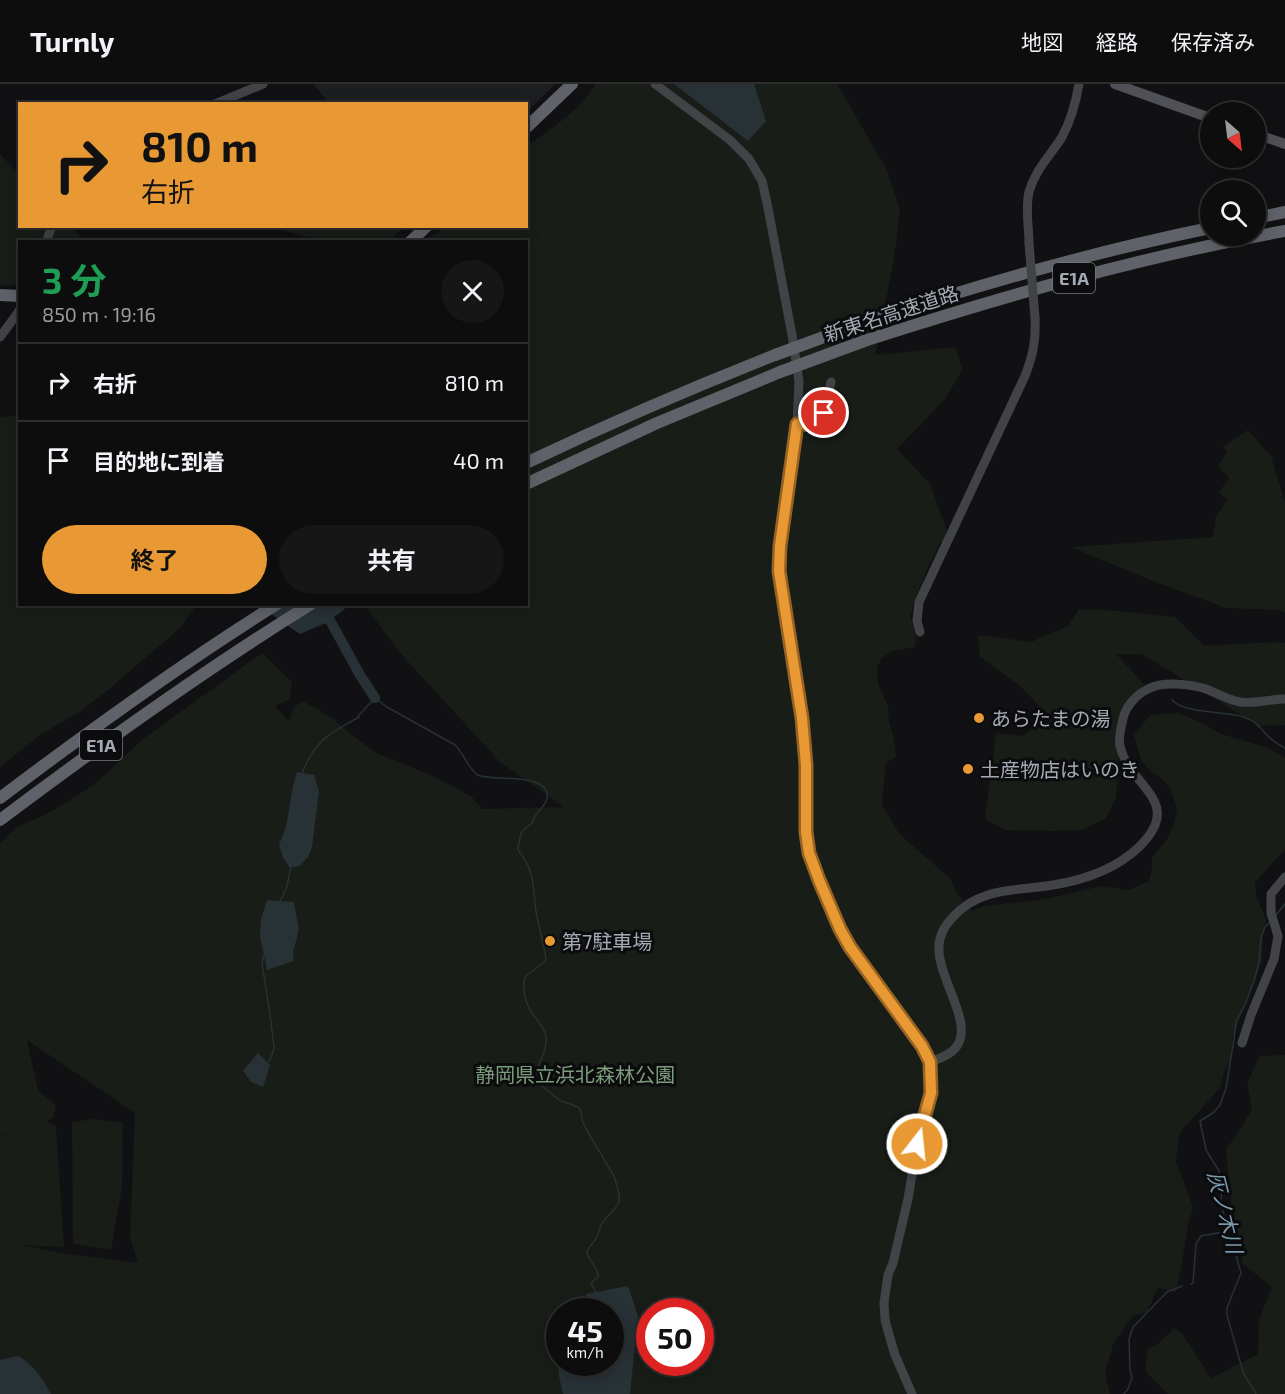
<!DOCTYPE html>
<html lang="ja">
<head>
<meta charset="utf-8">
<style>
  :root { --surface:#0d0d0e; --page:#161617; --text:#f1f3f6; --muted:#9a9c9e; --line:#2d2d2e; --accent:#e89934 }
  body { margin:0; font-family:"Exo 2","Noto Sans JP",sans-serif; background:var(--page); color:var(--text); height:100vh; display:flex; flex-direction:column; font-size:22px; white-space:nowrap }
  * { box-sizing:border-box; margin:0 }
  p { font-size:20px; color:var(--muted) }
  .icon { flex:none; width:33px; height:33px; fill:none; stroke:currentColor; stroke-width:2; stroke-linecap:round; stroke-linejoin:round }
  .map { position:relative; flex:1; overflow:hidden }
  .side { position:absolute; left:18px; top:156px; width:510px; height:366px; display:flex; flex-direction:column; background:var(--surface); border-radius:0px; box-shadow:0 3px 15px #0003,0 0 0 2px var(--line) }
  .side>* { flex:none }
  .guide { position:absolute; left:18px; top:18px; width:510px; height:126px; border-radius:0px; box-shadow:0 3px 15px #0003,0 0 0 2px var(--line); background:#e89934; color:#111; overflow:hidden }
  .needle { width:39px; rotate:152deg }
  .controls { position:absolute; left:1200px; top:18px; display:grid; gap:12px }
  .controls a { display:grid; place-items:center; width:66px; height:66px; border-radius:50%; background:var(--surface); box-shadow:0 3px 15px #0003,0 0 0 2px var(--line); font-size:30px }
  .speed { position:absolute; left:546px; top:1214px; display:flex; gap:12px; font-size:30px; font-weight:700; text-align:center }
  .speed>* { display:grid; place-content:center; width:78px; height:78px; border-radius:50%; background:var(--surface); box-shadow:0 3px 15px #0003,0 0 0 2px var(--line); line-height:1 }
  .speed small { font-size:15px; font-weight:400 }
  .speed .limit { border:9px solid #d22; background:#fff; color:#111 }
  .pin { position:absolute; display:grid; place-items:center; width:51px; height:51px; color:#fff; margin:-26px; border:3px solid #fff; border-radius:50%; box-shadow:0 2px 6px #0007 }
  .me { position:absolute; width:66px; margin:-33px; rotate:16deg; stroke-linejoin:round; filter:drop-shadow(0 0 4px #0008) }
  .turn { display:flex; align-items:center; gap:21px; height:126px; padding:0 24px; font-size:27px }
  .turn .icon { width:78px; height:78px; stroke-width:2.5 }
  .turn b { display:block; font-size:42px; line-height:51px }
  .round { display:grid; place-items:center; flex:none; width:63px; height:63px; border-radius:32px; background:var(--page) }
  .overview { display:flex; align-items:center; justify-content:space-between; height:102px; padding:0 24px }
  h1 { font-size:36px; font-weight:700; line-height:45px; color:#1e9e55 }
  .button { display:flex; gap:12px; margin-top:auto; padding:12px 24px }
  .button a { flex:1; height:69px; border-radius:36px; background:var(--accent); color:#111; font-size:24px; font-weight:700; line-height:69px; text-align:center }
  .button a+a { background:var(--page); color:var(--text) }
  ul { padding:0; list-style:none }
  li { display:flex; align-items:center; gap:18px; height:78px; padding:0 24px; border-top:2px solid var(--line) }
  li div { flex:1 }
  li b { display:block; font-size:22px }
  li em { font-style:normal }
  header { display:flex; align-items:center; gap:36px; box-sizing:border-box; height:84px; padding:0 30px; background:var(--surface); border-bottom:2px solid var(--line) }
  header strong { font-size:28px }
  nav { display:flex; gap:33px; margin-inline-start:auto; font-size:21px }
  .map>svg:first-child { display:block }
  .built { fill:#1d1e20 }
  .green { fill:#181d18; fill-rule:evenodd }
  .water { fill:#283136 }
  .lines { fill:none; stroke-linecap:round; stroke-linejoin:round }
  .stream { stroke:#283136; stroke-width:1.5 }
  .river { stroke:#283136; stroke-width:10 }
  .secondary { stroke:#414347; stroke-width:9 }
  .primary { stroke:#4f5156; stroke-width:10 }
  .highway { stroke:#5f6268; stroke-width:12 }
  .secondary-bridge { stroke:#414347; stroke-width:9 }
  .highway-bridge { stroke:#5f6268; stroke-width:12 }
  .route-casing { stroke:#976322; stroke-width:15 }
  .route { stroke:#e89934; stroke-width:10 }
  .poi-dot { fill:#e89934; stroke:#0c0c0e; stroke-width:2 }
  .labels { text-anchor:middle; dominant-baseline:central; stroke-width:6; stroke-linejoin:round; paint-order:stroke }
  .shield { fill:#0c0c0e; stroke:#767b82; stroke-width:1.5 }
  .shield-label { font-size:18px; font-weight:bold; fill:#a3aab3 }
  .street-label { font-size:20px; fill:#a3aab3; stroke:#0c0c0e }
  .poi-label { font-size:20px; fill:#a3aab3; stroke:#0c0c0e; text-anchor:start }
  .park-label { font-size:20px; fill:#7c9d7b; stroke:#0c0c0e }
  .water-label { font-size:21px; font-style:italic; fill:#7b9bad; stroke:#0c0c0e }
</style>
</head>
<body>
<header>
<strong>Turnly</strong>
<nav><a>地図</a><a>経路</a><a>保存済み</a></nav>
</header>
<div class="map">
<svg width="1285" height="1310" viewBox="0 0 1285 1310">
  <rect width="100%" height="100%" fill="#111113"/>
  <path class="built" d="M313,0h242l-28,28 -1,-8 -197,-1z"/>
  <path class="green" d="M596,0h241l49,84 14,42 -6,50 -19,95 80,-8 8,22 -18,30 -48,50 33,35 19,52 -9,7 -12,24 -13,32 -5,18 6,17 -1,13 -23,4 -11,8 -3,6 -1,9 1,10 10,22 1,16 5,17 2,18 -10,6 -4,41 5,9 11,19 16,15 37,32 6,14 15,18 12,-5 56,-6 62,-14 27,4 20,-9 3,-12v-11l15,-19 7,-15 3,-16 -7,-20 -8,-9 -12,-8 -9,-11 -7,-25 16,-20 27,-2 19,7 25,14 48,14 16,10v92l-15,15 -15,18 1,12 10,24 -3,15 -1,28 -30,77v17l-8,16 -4,16 -38,42 -3,6 -3,25 17,46 -5,18 -7,43 -5,24 -18,-4 -11,24 -14,4 -19,26 -9,30 5,22h-1110v-257l9,-4 -9,3v-293l16,-15 40,-19 40,-26 47,-44 119,-86 30,29 -2,17 -15,7 14,16 4,-14 10,-7 26,15 45,36 61,25 37,20 10,12 82,-2 -64,-45 -100,-109 -36,-48 162,-1v-362l-100,-1 19,-14 81,-1 1,-80c25,-18 52,-35 69,-62zM27,956l108,73 -5,124 8,26 -77,-10 -39,-8 42,2 -8,-121 -10,-5 7,-3 3,-12 -18,-16zM560,1227h50v51h-50zM650,1227h50v51h-50z
    M0,70l19,20 1,52 51,1 15,14 -66,1 -1,41 -2,2 -17,1z
    M271,143h133l-16,15 -63,-1 -52,-13z
    M19,331l1,189 177,1 -18,24 -70,60 -28,22 -38,22 -43,34v-350z
    M1248,346l23,26 14,47v110l-6,-3 -53,-2 -78,-29 -77,-32 142,-10 3,-21 11,-16 -8,-8 10,-14 -11,-12 9,-14 -4,-5z
    M1079,525l28,1 68,7 29,29 73,-4 8,1v82l-26,1 -117,-72h-26l28,30 -23,32 -5,82 -10,20 -24,12 -31,1 -46,-1 -20,-11 11,-86 28,3 13,-12 2,-11 -1,-8 -19,-20 -39,-28 -2,-22 53,7 37,-16z
    M1285,971v339h-117l-23,-23 3,-23 10,-4 16,-16 8,5 29,45 47,-24 1,-34 13,-33 -29,-23 -12,-60 -5,-55 14,-19 12,-21 -5,-25 12,-28z
    M94,1035l29,4 -1,64 -11,63 -38,-6 -1,-122z"/>
  <path class="water" d="M674,0h80l12,37 -18,20z
    M258,521h84l3,4 -19,14 -26,11z
    M297,688l17,3 5,17 -7,55 -4,10 -9,9 -9,2 -7,-11 -4,-12 7,-18 7,-41z
    M267,816l27,2 5,28 -6,22 1,9 -27,9 -7,-34 1,-17z
    M258,969l12,12 -7,22 -12,-5 -8,-11z
    M628,1202l10,30 -8,78h-67l-4,-18 -2,-33 2,-4 1,23h50v-51h-34l10,-17z
    M18,1272c15,8 25,23 33,38h-51v-34z"/>
  <g class="lines">
    <path class="stream" d="M1172,616c13,14 53,11 72,17 11,4 15,9 22,17 5,6 12,10 19,14
      M302,689c14,-34 27,-39 57,-56l-1,-1 17,-18 12,9 68,38c9,9 14,25 23,30 13,7 74,-4 69,24 -2,7 -9,12 -13,19 -1,1 0,3 -1,4 -3,4 -9,6 -11,10 -3,4 -3,13 -4,18 17,20 15,37 18,62 3,15 7,30 10,46l-2,4 -19,15c-3,13 0,25 7,36 5,8 13,14 14,24 2,15 -10,27 -10,41l5,7 18,15 19,7 3,4 1,9 4,9 28,47c2,8 8,21 4,28 -4,7 -11,12 -15,18 -4,6 -4,12 -8,18 -2,4 -7,7 -8,12 -1,7 11,13 11,25l-7,6 5,10
      M280,818l7,-16 4,-20
      M1276,831l9,-11
      M264,871l-2,8 9,58 3,27 -3,10 -4,6
      M1191,1200l2,-1 3,-39 5,-8 23,-4 7,-5
      M1124,1310l4,-5 4,-11 -2,-9 -1,-30 4,-12 34,-35 15,-6
      M1256,1310l-13,-22 -16,-57v-7l14,-35 -4,-14v-4l-2,-7 2,-9 -4,-10 -9,-14 -3,-13 1,-13 -3,-18 -13,-21 -6,-29 13,-8 7,-8 6,-17 8,-49 2,-18 9,-16 9,-24 5,-19 2,-24 4,-11 4,-4"/>
    <path class="river" d="M321,520l39,71 15,23"/>
    <path class="secondary" d="M655,0l75,56 19,19 13,22 5,22 25,132 7,46 -2,43 -17,122 -1,25 23,147 4,46v68l3,21 10,27 21,49 15,25 67,92 8,16 1,31 -14,51 -9,55 -15,64 -5,12 -4,28 1,17 5,18 5,17 17,39
      M215,20l48,-20
      M46,158l6,-16
      M1029,159c0,-16 -4,-34 0,-51 6,-22 21,-36 33,-55 9,-17 14,-35 17,-53
      M0,253l17,-23 3,-5
      M797,340l16,1 9,-5 9,-38
      M920,548l-3,-11 2,-19 106,-226c8,-21 11,-35 10,-58
      M1242,959l9,-28 23,-56 4,-23 -7,-23v-19l14,-17
      M930,978c10,-4 21,-7 27,-16 19,-28 -31,-80 -15,-113 2,-6 6,-10 10,-15 27,-31 64,-27 101,-33 31,-5 63,-16 86,-38 47,-46 -10,-60 -19,-101 -2,-9 1,-18 3,-27 2,-12 14,-25 25,-30 15,-8 42,-5 58,0 11,4 22,11 34,13 15,2 30,-3 45,-3"/>
    <path class="primary" d="M1115,0l95,34
      M1256,50l29,10"/>
    <path class="highway" d="M526,44l46,-44
      M1256,134l29,-6
      M410,158l17,-16
      M0,211l20,1
      M862,239c115,-38 231,-71 348,-95
      M867,256c137,-44 276,-84 418,-109
      M526,379c82,-39 165,-75 249,-108
      M526,400l131,-61 123,-51
      M0,714c90,-68 181,-134 277,-194
      M0,736c101,-76 203,-149 311,-216"/>
    <path class="secondary-bridge" d="M1029,159l6,75"/>
    <path class="highway-bridge" d="M775,271l87,-32
      M780,288l87,-32"/>
  </g>
  <g class="lines">
    <g class="route-casing">
      <path id="route" d="M824,329c-4,14 -15,12 -27,11l-17,122 -1,25 23,147 4,47v67l3,21 10,27 21,49 10,18 72,99 8,16 1,31 -14,51"/>
    </g>
    <use href="#route" class="route"/>
  </g>
  <g class="poi-dot">
    <circle cx="979" cy="634" r="6"/>
    <circle cx="968" cy="685" r="6"/>
    <circle cx="550" cy="857" r="6"/>
  </g>
  <g class="labels">
    <g class="shield">
      <rect x="1053" y="179" width="42" height="30" rx="4.5"/>
      <rect x="80" y="646" width="42" height="30" rx="4.5"/>
    </g>
    <g class="shield-label">
      <text x="1074" y="194">E1A</text>
      <text x="101" y="661">E1A</text>
    </g>
    <g class="street-label">
      <text transform="translate(891 229) rotate(-18)">新東名高速道路</text>
    </g>
    <g class="poi-label">
      <text x="991" y="634">あらたまの湯</text>
      <text x="980" y="685">土産物店はいのき</text>
      <text x="562" y="857">第7駐車場</text>
    </g>
    <g class="park-label">
      <text x="575" y="990">静岡県立浜北森林公園</text>
    </g>
    <g class="water-label">
      <text transform="translate(1226 1128) rotate(76)">灰ノ木川</text>
    </g>
  </g>
</svg>
<div class="controls">
<a><svg class="needle" viewBox="-14 -14 28 28"><path d="M0-13l5 13h-10z" fill="#e53935"/><path d="M0 13l5-13h-10z" fill="#9a9c9e"/></svg></a>
<a><svg class="icon" aria-label="search" viewBox="0 0 24 24"><circle cx="10" cy="10" r="6"/><path d="M15 15l6 6"/></svg></a>
</div>
<div class="speed"><div>45<small>km/h</small></div><div class="limit">50</div></div>
<div class="pin" style="left:824px;top:329px;background:#d93025"><svg class="icon" aria-label="arrive" viewBox="0 0 24 24"><path d="M6 21V4h12l-3 4 3 4H6"/></svg></div>
<svg class="me" style="left:917px;top:1060px" viewBox="-20 -20 40 40"><circle r="17" fill="#e89934" stroke="#fff" stroke-width="3"/><path d="M0-11L8 9 0 5-8 9z" fill="#fff"/></svg>
<div class="guide">
<div class="turn"><svg class="icon" aria-label="right" viewBox="0 0 24 24"><path d="M7 20v-9h11M14 6l5 5-5 5"/></svg><div><b>810 m</b>右折</div></div>
</div>
<section class="side">
<div class="overview"><div><h1>3 分</h1><p>850 m · 19:16</p></div><a class="round"><svg class="icon" aria-label="close" viewBox="0 0 24 24"><path d="M6 6l12 12M18 6L6 18"/></svg></a></div>
<ul>
<li><svg class="icon" aria-label="right" viewBox="0 0 24 24"><path d="M7 20v-9h11M14 6l5 5-5 5"/></svg><div><b>右折</b></div><em>810 m</em></li>
<li><svg class="icon" aria-label="arrive" viewBox="0 0 24 24"><path d="M6 21V4h12l-3 4 3 4H6"/></svg><div><b>目的地に到着</b></div><em>40 m</em></li>
</ul>
<div class="button"><a>終了</a><a>共有</a></div>
</section>
</div>
</body>
</html>
